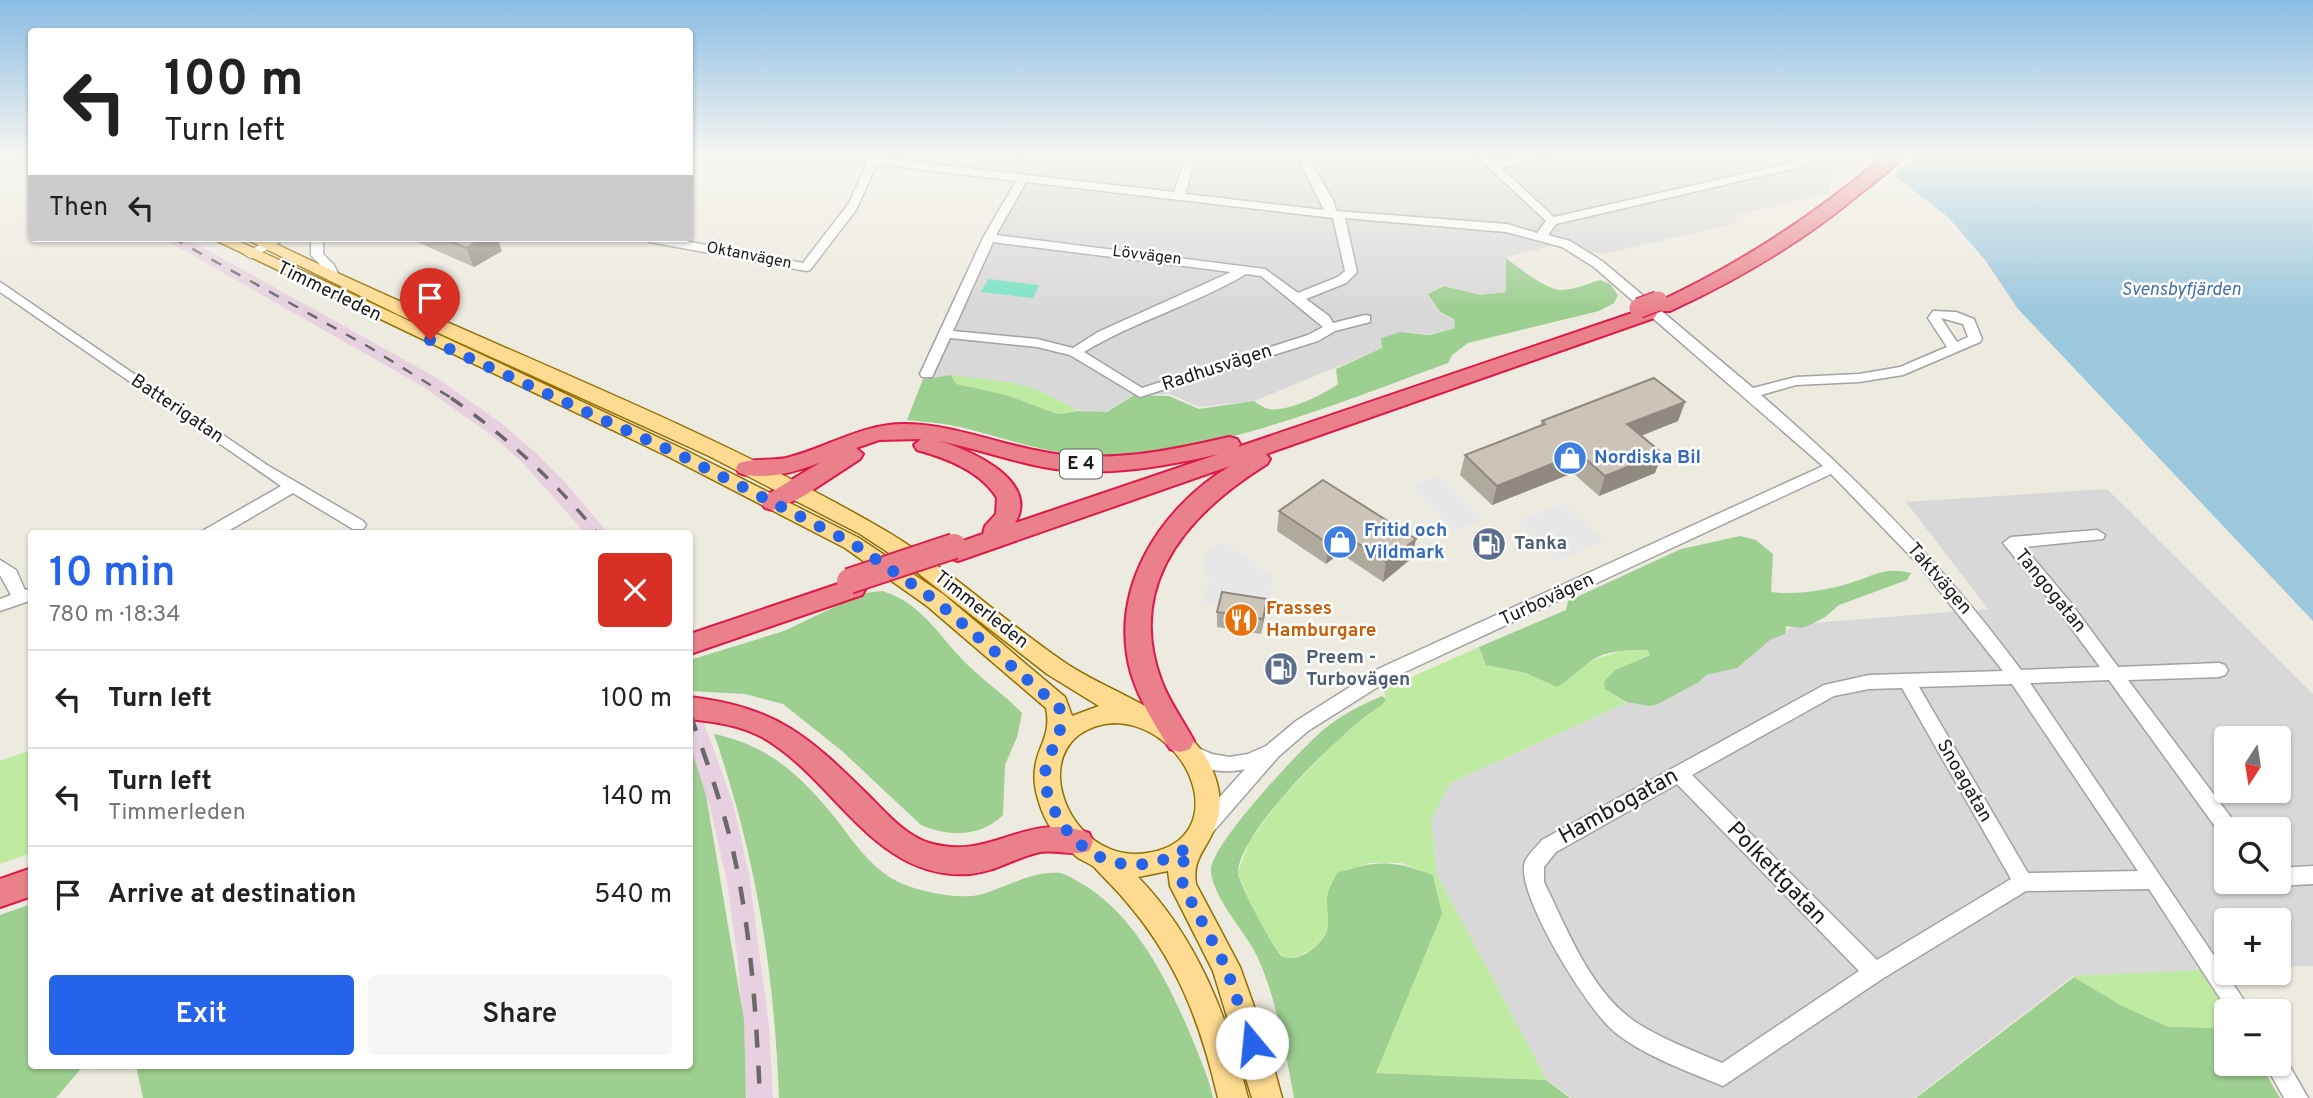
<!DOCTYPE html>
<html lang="en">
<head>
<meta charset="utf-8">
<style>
  :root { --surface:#fff; --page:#f6f6f6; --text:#222; --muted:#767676; --line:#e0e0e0; --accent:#2563eb }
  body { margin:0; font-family:Overpass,sans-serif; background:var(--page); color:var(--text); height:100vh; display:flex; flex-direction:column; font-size:26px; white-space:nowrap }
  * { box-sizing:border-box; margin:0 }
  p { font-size:23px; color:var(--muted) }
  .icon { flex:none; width:38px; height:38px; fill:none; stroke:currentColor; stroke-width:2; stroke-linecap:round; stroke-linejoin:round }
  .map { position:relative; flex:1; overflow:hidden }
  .details { position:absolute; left:28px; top:530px; width:665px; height:539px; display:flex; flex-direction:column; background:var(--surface); border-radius:7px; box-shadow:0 2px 5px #0004 }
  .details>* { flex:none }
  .guide { position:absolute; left:28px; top:28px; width:665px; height:214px; border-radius:7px; box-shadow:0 2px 5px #0004; background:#fff; color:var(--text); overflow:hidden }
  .needle { width:46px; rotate:192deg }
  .fabs { position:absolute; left:2214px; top:726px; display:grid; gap:14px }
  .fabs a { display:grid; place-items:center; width:77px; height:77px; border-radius:7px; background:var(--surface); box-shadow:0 2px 5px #0004; font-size:35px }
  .pin { position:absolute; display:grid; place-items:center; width:60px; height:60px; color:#fff; margin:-72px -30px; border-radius:50% 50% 50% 0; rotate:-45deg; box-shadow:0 0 7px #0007 }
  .pin .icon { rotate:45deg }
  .me { position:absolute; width:77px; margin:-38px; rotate:343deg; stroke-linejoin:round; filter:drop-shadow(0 0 5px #0008) }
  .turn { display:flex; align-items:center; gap:24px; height:147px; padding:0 21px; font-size:32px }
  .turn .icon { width:91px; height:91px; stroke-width:2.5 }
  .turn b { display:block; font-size:49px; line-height:60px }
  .then { display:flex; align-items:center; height:66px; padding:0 21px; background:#0003; gap:14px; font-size:26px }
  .round { display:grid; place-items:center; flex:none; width:74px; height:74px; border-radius:7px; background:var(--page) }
  .headline { display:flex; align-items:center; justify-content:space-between; height:119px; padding:0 21px }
  h1 { font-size:42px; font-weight:600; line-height:52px; color:var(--accent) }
  .cta { display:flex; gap:14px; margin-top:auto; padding:14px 21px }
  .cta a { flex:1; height:80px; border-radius:7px; background:var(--accent); color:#fff; font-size:28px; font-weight:600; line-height:80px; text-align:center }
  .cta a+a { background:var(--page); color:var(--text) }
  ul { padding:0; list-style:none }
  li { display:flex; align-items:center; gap:21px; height:98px; padding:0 21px; border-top:2px solid var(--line) }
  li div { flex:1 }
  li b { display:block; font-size:26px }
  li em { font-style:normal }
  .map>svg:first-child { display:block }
  .residential { fill:#d9d8d8; fill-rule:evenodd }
  .industrial { fill:#e7d1e0 }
  .grass { fill:#beeba1 }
  .forest { fill:#9dcf91 }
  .pitch { fill:#77e2c4 }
  .parking { fill:#e7e7e7 }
  .water { fill:#9cc8de }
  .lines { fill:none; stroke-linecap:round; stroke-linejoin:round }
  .minor-casing { stroke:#a2a2a2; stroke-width:3 }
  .major-casing { stroke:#917000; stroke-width:3 }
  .highway-casing { stroke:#dd1a49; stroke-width:4 }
  .minor { fill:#fff; fill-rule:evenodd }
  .major { fill:#ffdb92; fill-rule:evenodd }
  .highway { fill:#ea818a; fill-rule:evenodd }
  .rail-far2 { stroke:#696969; stroke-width:2.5; stroke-dasharray:11 11; stroke-linecap:butt }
  .rail-far1 { stroke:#696969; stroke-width:3.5; stroke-dasharray:14 14; stroke-linecap:butt }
  .rail { stroke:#696969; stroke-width:4.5; stroke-dasharray:18 18; stroke-linecap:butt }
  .highway-bridge-far1-casing { stroke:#dd1a49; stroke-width:22; stroke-linecap:butt }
  .highway-bridge-casing { stroke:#dd1a49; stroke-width:28; stroke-linecap:butt }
  .highway-bridge-far1 { stroke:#ea818a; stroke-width:19 }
  .highway-bridge { stroke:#ea818a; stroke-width:24 }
  .wall { fill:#b0a99e }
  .shaded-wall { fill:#908981 }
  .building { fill:#cdc4b8; stroke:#908981; stroke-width:2 }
  .route { stroke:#2563eb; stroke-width:12; stroke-dasharray:0 21.6 }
  .labels { text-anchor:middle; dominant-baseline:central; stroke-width:5; stroke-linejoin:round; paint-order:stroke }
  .far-street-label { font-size:16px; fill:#1b1b1b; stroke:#fff }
  .far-water-label { font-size:18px; font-style:italic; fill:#436eae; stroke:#fff }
  .shield { fill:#fff; stroke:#5f5f5f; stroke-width:2 }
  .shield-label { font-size:18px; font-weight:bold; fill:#1b1b1b }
  .street-label { font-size:19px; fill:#1b1b1b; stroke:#fff }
  .shop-label { font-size:19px; font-weight:bold; fill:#366cbe; stroke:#fff; text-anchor:start }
  .service-label { font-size:19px; font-weight:bold; fill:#4e5e75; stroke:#fff; text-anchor:start }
  .food-label { font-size:19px; font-weight:bold; fill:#c56008; stroke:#fff; text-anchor:start }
  .near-street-label { font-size:23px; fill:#1b1b1b; stroke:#fff }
</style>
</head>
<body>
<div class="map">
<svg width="2313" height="1098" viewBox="0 0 2313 1098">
  <rect width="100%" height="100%" fill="#edeadf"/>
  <path class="residential" d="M1017,156h818l-6,37 -91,22 -4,9 -132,30 -47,-9 -49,12v35l-26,3 -37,-10 -15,9 11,18 14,7 2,9 -25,6 -30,-2 -19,6 2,10 -129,53 -55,6 -29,-13 -37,1 -27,17h-14l-14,-2 -36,-18 -91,-17 -28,4 41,-102 56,-95 -16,-3z
    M2107,489l206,205v272l-34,1 -1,-47h-52v50l-153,6 -159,122h-342l-25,-18 -110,-205 -6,-55 19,-37 350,-159 188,-15 -82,-107zM2226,738h52v53h-52zM2226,830h52v52h-52z"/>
  <path class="industrial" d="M162,238h24l251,140 68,48 32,28 27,27 45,53h-23l-64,-72 -32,-28 -68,-48z
    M690,685l43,118 16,71 20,152 4,72h-26l-9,-137 -11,-79 -16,-71 -21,-66z"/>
  <path class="grass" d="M951,375l64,8 27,9 36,18 -20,4 -32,-12 -70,-18z
    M1479,647l7,18 40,8 13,5 81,-27 27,-1 4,4 -36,16 -10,19 21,14 -176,80 -19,37 6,55 110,205 -171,-7 66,-159 -9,-39 -32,-12h-32l-42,32c1,9 5,21 2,29 -5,19 -23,33 -42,34 -17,-7 -42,-67 -49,-86l11,-30 30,-41 56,-59 47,-38 4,-5 -2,-8 3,-3z
    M31,750v103l-31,11v-103z
    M2204,970l26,41 -4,1v16l-57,-1 -47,-21 -49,-30z"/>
  <path class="forest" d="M1506,258c11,9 40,31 54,32 13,0 27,-6 40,-10l10,4 8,11 -4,8 -15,8 -131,32 -16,12 -4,8c-107,39 -250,99 -364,92 -44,-3 -82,-18 -124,-28 -18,-4 -35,-5 -53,-7l16,-41 28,-4 5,9 50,11 52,19 19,-3 30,1 27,-17 35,1 30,13 55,-8c5,3 9,7 15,8 16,4 56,-15 69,-25l-2,-15 46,-21 -1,-10 19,-6 30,3 25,-7 -1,-9 -14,-7 -12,-18 16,-8 36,9 26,-3z
    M1740,536l16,4 17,14 -2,38c27,3 51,-1 76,-8 25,-7 37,-18 64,-11l-4,7 -68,25 -14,12 -15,8 -8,3 -16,-2 -1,8 -15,6 -33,28 -31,7 -7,7 -41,22 -8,2 -24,-4 -21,-13 -1,-7 11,-12 35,-15 -3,-5c-18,0 -40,0 -55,10 -12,9 -22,19 -35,27l-31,-14 -40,-8 -7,-18 87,-37 2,-9 113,-52z
    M882,591c41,11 60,51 90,78 16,15 35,28 50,44l-5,24 -12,28 -2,50c-22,22 -54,22 -82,10l-79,-74 -59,-47 -38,-10 -55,-3v-31l94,-29 80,-38z
    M1382,696l4,3 -4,6c-36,22 -142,124 -144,167 0,10 36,79 44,84 11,6 26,-2 34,-10 19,-18 10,-28 11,-49 1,-8 7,-17 10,-24 42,-13 55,-13 96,2l9,39 -66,159 170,7 24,18h-276c-8,-44 -20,-115 -43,-153 -12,-19 -40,-53 -40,-75 0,-26 89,-120 112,-140 18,-15 38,-25 59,-34z
    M714,734c58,12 90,45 126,90 14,19 30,41 51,54 21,13 69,23 92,16 25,-8 50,-23 77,-21 6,1 13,6 19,9 58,32 93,107 117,166 6,16 14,33 17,50h-434c-5,-129 -23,-242 -65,-364z
    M690,745l16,50 38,225 2,78h-603l-7,-32h554z
    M31,904l1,162h51l-27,32h-56v-183z
    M2074,977l48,29 47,21 57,1v36h34l20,34h-364z"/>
  <path class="pitch" d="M988,279l51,6 -6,13 -52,-6z"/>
  <path class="parking" d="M1439,476l44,44 -29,11 -43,-45z
    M1564,503l41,38 -49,20 -39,-40z
    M1220,543l10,3 44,31 -8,36 -63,-10 6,-26 -7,-7 5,-20z"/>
  <path class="water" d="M1914,156h399v465l-295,-312 -33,-49 -37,-43 -51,-39 -1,-5z"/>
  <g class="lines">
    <g class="minor-casing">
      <path id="minor" d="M829,156h53l-1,2 293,34 12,-36h10l-11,38 139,16 -27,-54h10l27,46 2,9 171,13 30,9 9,-12 -69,-65h11l7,6 30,-6h20l-44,12 53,49 238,-54 2,-2 -3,-5h11l4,5 -6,6 -244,57 -8,11 22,6 32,20 151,127 43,-11 63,-3 41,-7 47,-20 -19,-29 5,-7 23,1 18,7 8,20 -2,3 -77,33 -44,7 -63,3 -35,10c97,83 184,172 260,275l79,-3 -42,-57 -55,-67 8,-6 86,-7 8,5 -2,4 -79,8 46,55 48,65 101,-4 6,2 3,5 -3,5 -6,2 -91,3 108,144 2,6h-12v7l-4,-1 -113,-156 -79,3 222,329h-23l-80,-123 -123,2 -144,88 -159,107c-36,-15 -76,-29 -106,-52 -29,-22 -97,-134 -93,-168 1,-10 12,-18 18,-26l282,-155 45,-10 134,-4 -83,-105 -89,-92 -439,204 -84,53 -29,25 -66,76 -7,2 -7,-2 -3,-6 3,-6 46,-51c-18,5 -53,2 -63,-17l3,-5 6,-2 21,9 17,3 19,-3 18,-8 30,-25 84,-53 443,-202 -229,-199 -32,-20 -56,-15 -161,-14 12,54 -11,11 -40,16 23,17 4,7 32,-8 5,1v6l-35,9 -17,10 -178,56 -70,-42 -33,-8 -87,-9 -18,39h-10l-2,-3 63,-136 33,-57 -139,-17 -21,46 -46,60 -4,1 -156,-29 -6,-4h25l134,25 46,-60 18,-40 -33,-4zM1026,182l307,36 12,53 -7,6 -40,16 -33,-24 -269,-34zM993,242l238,30 -133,60 -25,16 -36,-9 -84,-8zM1246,274l15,2 62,51 -15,8 -166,53 -58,-36c51,-31 110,-47 162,-78zM1941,318l22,6 5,13 -11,5zM2012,684l126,187 -110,2 -109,-186zM1902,688l109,191 -134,81 -185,-185 142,-79 35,-7zM1677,784l182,187 -137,92c-30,-13 -61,-24 -88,-42 -44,-31 -67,-92 -90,-139v-15l12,-15z
        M271,238h15l-32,19 -4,1 -6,-4z
        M311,238h12v16l11,11 6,13 -2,3h-8l-6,-12 -13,-14z
        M0,282l267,183 96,56 3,4 -3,4h-10l-60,-36 -70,41h-21l2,-4 77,-44 -281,-194z
        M0,560l16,10 9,20 7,-2v12l-32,11v-12l11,-4 -11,-20z
        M2313,866v18l-35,2 -8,-4h8v-14z
        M2278,1054l6,2 24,42h-24l-19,-34h13z"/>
    </g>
    <g class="major-casing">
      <path id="major" d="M211,238h21l451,211 176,89 84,56 122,103 7,19 27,-10 -52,-32 -138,-108 -49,-32 -151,-78 -310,-141 -155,-77h20c201,99 415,175 610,286 70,39 127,96 193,140 44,29 115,50 140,95 15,27 18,53 2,81 -9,16 -16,24 -13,44l44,83 27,76 15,55h-30l-39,-127 -43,-85 -2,-15 -30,6c60,62 89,139 110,221h-30c-18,-77 -41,-138 -94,-199 -9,-11 -20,-21 -29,-31 -5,-5 -13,-7 -18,-11 -15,-12 -28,-28 -35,-46 -5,-14 -9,-27 -7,-42 2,-23 17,-33 11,-61l-119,-102 -82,-58 -176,-91zM1113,723c78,0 122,117 34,130 -83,13 -129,-121 -34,-130z"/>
    </g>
    <g class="highway-casing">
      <path id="highway" d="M1884,156h19c-12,15 -30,27 -45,39 -57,48 -121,85 -188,116h-14l-3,-4 3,-4c84,-39 158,-87 228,-147z
        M1647,308l7,2 3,4 -3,4 -388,136 4,5 -3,5c-77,48 -142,118 -106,216 8,22 22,40 33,61l-4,8 -10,3 -10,-3c-15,-24 -31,-49 -39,-76 -23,-83 28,-164 99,-207l-272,95 -9,-3 -3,-6 3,-6 34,-12 2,-8 11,-12 1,-16c-16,-27 -51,-40 -80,-48l-3,-5 7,-6 -42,1 -23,8 7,6 -3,5 -58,38 -29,13 -8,-2 -4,-6 4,-6 56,-34c-25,10 -55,19 -82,11l-3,-5 3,-5c15,-5 32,-2 47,-5 41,-10 75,-34 118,-34 48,0 93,20 140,28 62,12 125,-1 185,-15l8,2 3,5 -2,3zM939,441c35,7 69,19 104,26 59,11 118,0 176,-13l-204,69c25,-42 -44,-73 -76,-82z
        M853,579l9,2 4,7 -4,7 -172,59v-20z
        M690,697c89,11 119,40 180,100 17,17 35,38 59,46 63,19 96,-33 160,-10l4,9 -4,9c-18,6 -35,-3 -53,2 -23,6 -42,19 -66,21 -96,7 -135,-96 -208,-137 -23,-12 -47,-15 -72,-18z
        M32,868v28l-32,11v-28z"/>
    </g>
    <use href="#minor" class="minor"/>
    <use href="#major" class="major"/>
    <use href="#highway" class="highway"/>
    <path class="rail-far2" d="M25,156l7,4
      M173,238l196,109 84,52"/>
    <path class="rail-far1" d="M451,398c56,39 104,83 147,136"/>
    <path class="rail" d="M690,714c15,42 30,84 41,128 20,84 25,170 29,256"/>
    <g class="highway-bridge-far1-casing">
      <path id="highway-bridge-far1" d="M1639,308l19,-7"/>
    </g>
    <g class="highway-bridge-casing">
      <path id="highway-bridge" d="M849,581l105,-35"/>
    </g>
    <use href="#highway-bridge-far1" class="highway-bridge-far1"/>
    <use href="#highway-bridge" class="highway-bridge"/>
  </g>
  <path class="wall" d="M408,238h89l5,13 -28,16z
    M1685,402l-7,19 -37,15 21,17 -7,20 -56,23 -26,-23 -81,32 -32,-30 5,-20 75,-29 2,-5z
    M1279,511l133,47 -29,24 -43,-29 -14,11 -49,-33z
    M1476,539l27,4 -20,9 -8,-8z
    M1217,612l48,2 -4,20 -44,-7z
    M1270,661l23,6v5l-15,6 -8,-12z"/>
  <path class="shaded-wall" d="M483,238h14l5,13 -28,16 -8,-19z
    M1685,402l-7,19 -58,23 7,-20z
    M1579,453l-6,20 -81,32 5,-19z
    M1662,453l-7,20 -56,23 6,-20z
    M1342,533l-2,20 -14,11 3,-20z
    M1504,538l-1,5 -20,9 1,-5z
    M1416,539l-4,19 -29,24 3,-20z
    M1267,599l-2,15 -4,20 2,-15z
    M1293,667v5l-15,6 1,-5z"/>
  <path class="building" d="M443,238h40l-17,10z
    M1654,378l31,24 -58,22 35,29 -57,23 -26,-23 -82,33 -32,-31 80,-31 -3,-3z
    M1323,480l93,59 -30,23 -44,-29 -13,11 -50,-33z
    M1496,531l8,7 -20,9 -8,-8z
    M1222,592l45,7 -4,20 -46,-7z
    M1285,656l8,11 -14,6 -9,-12z"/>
  <linearGradient id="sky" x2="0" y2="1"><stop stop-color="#89bce4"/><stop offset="0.5" stop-color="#f7f6f1"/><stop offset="1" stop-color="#f7f6f1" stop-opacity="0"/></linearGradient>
  <rect width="2313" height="310" fill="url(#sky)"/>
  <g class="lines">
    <path class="route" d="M430,340l246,113 176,90 83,57 124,107c9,30 -15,44 -14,72 1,18 10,34 20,49 31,41 81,48 123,19l-7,23 2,16 43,81 26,76"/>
  </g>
  <defs>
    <g id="shop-disc" transform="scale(1.75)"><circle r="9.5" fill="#3f7fe0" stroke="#fff"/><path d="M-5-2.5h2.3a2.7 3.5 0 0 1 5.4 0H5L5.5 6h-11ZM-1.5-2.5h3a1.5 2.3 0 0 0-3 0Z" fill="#fff"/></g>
    <g id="fuel-disc" transform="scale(1.75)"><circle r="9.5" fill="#5c6f8a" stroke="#fff"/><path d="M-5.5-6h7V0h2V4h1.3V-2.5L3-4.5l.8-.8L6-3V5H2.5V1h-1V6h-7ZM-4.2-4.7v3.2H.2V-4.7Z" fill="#fff"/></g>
    <g id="restaurant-disc" transform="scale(1.75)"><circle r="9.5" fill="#e8710a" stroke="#fff"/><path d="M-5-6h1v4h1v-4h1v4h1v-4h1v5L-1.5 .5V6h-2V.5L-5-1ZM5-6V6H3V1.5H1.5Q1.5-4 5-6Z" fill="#fff"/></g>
  </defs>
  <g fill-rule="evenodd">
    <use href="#shop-disc" x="1570" y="458"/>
    <use href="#shop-disc" x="1340" y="542"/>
    <use href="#fuel-disc" x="1489" y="544"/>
    <use href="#restaurant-disc" x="1241" y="620"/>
    <use href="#fuel-disc" x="1281" y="669"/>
  </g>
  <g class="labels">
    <g class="far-street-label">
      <text transform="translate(749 256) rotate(11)">Oktanvägen</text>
      <text transform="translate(1147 256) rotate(7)">Lövvägen</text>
    </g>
    <g class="far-water-label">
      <text x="2181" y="290">Svensbyfjärden</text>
    </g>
    <rect class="shield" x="1060" y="449.5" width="42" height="29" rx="5"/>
    <g class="shield-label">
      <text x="1081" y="464">E 4</text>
    </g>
    <g class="street-label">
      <text transform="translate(329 292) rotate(26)">Timmerleden</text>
      <text transform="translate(1217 368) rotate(-18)">Radhusvägen</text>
      <text transform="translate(177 409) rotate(34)">Batterigatan</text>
      <text transform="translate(1939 579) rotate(49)">Taktvägen</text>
      <text transform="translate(2050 591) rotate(51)">Tangogatan</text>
      <text transform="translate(1547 600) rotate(-25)">Turbovägen</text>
      <text transform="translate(981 610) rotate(38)">Timmerleden</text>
      <text transform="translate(1964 781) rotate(60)">Snoagatan</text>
    </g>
    <g class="shop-label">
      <text x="1594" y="458">Nordiska Bil</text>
      <text x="1364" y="531">Fritid och<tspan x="1364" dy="22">Vildmark</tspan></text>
    </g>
    <g class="service-label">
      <text x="1514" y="544">Tanka</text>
      <text x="1306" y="658">Preem -<tspan x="1306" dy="22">Turbovägen</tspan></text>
    </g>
    <g class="food-label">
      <text x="1266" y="609">Frasses<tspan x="1266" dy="22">Hamburgare</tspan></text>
    </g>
    <g class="near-street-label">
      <text transform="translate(1619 807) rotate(-29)">Hambogatan</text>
      <text transform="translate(1776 874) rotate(46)">Polkettgatan</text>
    </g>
  </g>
</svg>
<div class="fabs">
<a><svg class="needle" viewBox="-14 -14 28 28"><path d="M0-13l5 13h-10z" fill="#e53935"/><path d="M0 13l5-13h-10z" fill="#767676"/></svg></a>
<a><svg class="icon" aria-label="search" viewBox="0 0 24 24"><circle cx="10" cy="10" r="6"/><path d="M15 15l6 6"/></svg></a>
<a>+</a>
<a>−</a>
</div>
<div class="pin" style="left:430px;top:340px;background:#d93025"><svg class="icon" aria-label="arrive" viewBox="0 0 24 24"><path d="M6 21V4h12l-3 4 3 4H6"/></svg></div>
<svg class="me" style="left:1252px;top:1043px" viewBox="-20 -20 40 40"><circle r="19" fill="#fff"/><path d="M0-13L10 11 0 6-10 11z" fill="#2563eb"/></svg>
<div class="guide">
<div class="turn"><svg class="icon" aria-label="left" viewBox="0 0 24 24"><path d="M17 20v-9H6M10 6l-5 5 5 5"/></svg><div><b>100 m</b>Turn left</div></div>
<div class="then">Then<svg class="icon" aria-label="left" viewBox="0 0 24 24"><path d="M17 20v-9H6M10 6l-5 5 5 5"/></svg></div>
</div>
<section class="details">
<div class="headline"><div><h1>10 min</h1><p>780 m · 18:34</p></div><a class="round" style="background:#d93025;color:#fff"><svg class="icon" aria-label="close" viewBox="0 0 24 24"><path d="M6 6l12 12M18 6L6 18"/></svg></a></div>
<ul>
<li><svg class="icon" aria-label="left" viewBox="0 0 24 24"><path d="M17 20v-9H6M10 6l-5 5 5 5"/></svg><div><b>Turn left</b></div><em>100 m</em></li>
<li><svg class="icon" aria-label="left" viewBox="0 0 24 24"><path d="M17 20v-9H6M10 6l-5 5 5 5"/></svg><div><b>Turn left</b><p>Timmerleden</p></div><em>140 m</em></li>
<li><svg class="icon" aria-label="arrive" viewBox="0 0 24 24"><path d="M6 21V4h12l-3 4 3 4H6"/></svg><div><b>Arrive at destination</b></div><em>540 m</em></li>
</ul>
<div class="cta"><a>Exit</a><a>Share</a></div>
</section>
</div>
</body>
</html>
